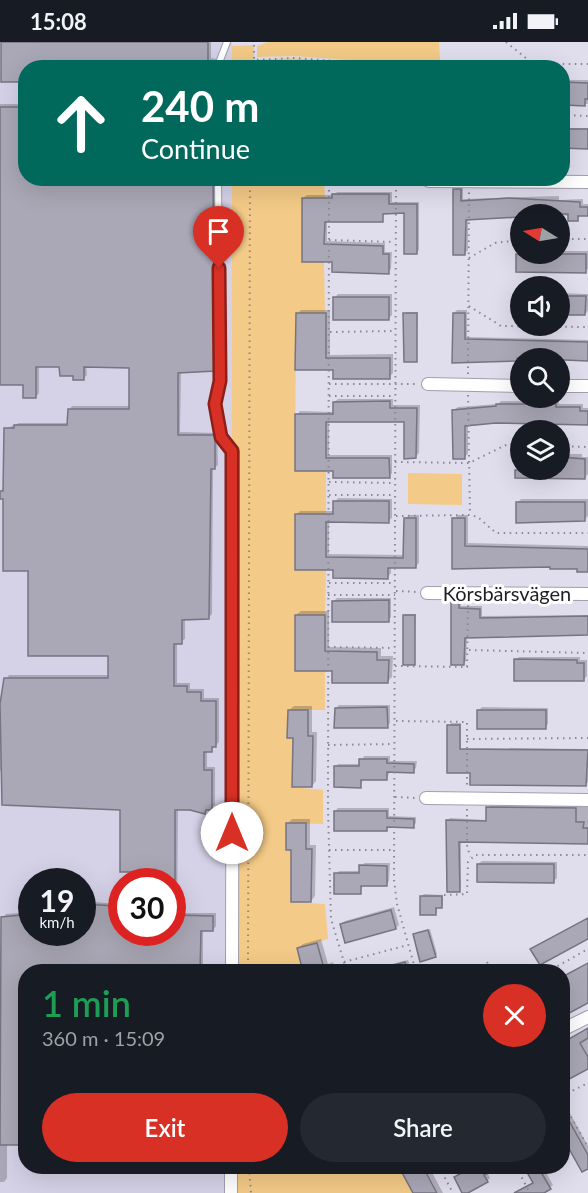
<!DOCTYPE html>
<html lang="en">
<head>
<meta charset="utf-8">
<style>
  :root { --surface:#171b24; --page:#242831; --text:#f1f3f6; --muted:#9ea1a6; --accent:#d93025 }
  body { margin:0; font-family:Lato,sans-serif; background:var(--page); color:var(--text); height:100vh; display:flex; flex-direction:column; font-size:22px; white-space:nowrap }
  * { box-sizing:border-box; margin:0 }
  p { font-size:20px; color:var(--muted) }
  .icon { flex:none; width:33px; height:33px; fill:none; stroke:currentColor; stroke-width:2; stroke-linecap:round; stroke-linejoin:round }
  .map { position:relative; flex:1; overflow:hidden }
  .drawer { position:absolute; left:18px; top:922px; width:552px; height:210px; display:flex; flex-direction:column; background:var(--surface); border-radius:24px; box-shadow:0 6px 24px #0002 }
  .drawer>* { flex:none }
  .hud { position:absolute; left:18px; top:18px; width:552px; height:126px; border-radius:24px; box-shadow:0 6px 24px #0002; background:#00695c; color:#fff; overflow:hidden }
  .needle { width:39px; rotate:281deg }
  .buttons { position:absolute; left:510px; top:162px; display:grid; gap:12px }
  .buttons a { display:grid; place-items:center; width:60px; height:60px; border-radius:50%; background:var(--surface); box-shadow:0 6px 24px #0002; font-size:30px }
  .speed { position:absolute; left:18px; top:826px; display:flex; gap:12px; font-size:30px; font-weight:700; text-align:center }
  .speed>* { display:grid; place-content:center; width:78px; height:78px; border-radius:50%; background:var(--surface); box-shadow:0 6px 24px #0002; line-height:1 }
  .speed small { font-size:15px; font-weight:400 }
  .speed .limit { border:9px solid #d22; background:#fff; color:#111 }
  .pin { position:absolute; display:grid; place-items:center; width:51px; height:51px; color:#fff; margin:-62px -26px; border-radius:50% 50% 50% 0; rotate:-45deg; box-shadow:0 0 6px #0007 }
  .pin .icon { rotate:45deg }
  .me { position:absolute; width:66px; margin:-33px; rotate:0deg; stroke-linejoin:round; filter:drop-shadow(0 0 4px #0008) }
  .turn { display:flex; align-items:center; gap:21px; height:126px; padding:0 24px; font-size:27px }
  .turn .icon { width:78px; height:78px; stroke-width:2.5 }
  .turn b { display:block; font-size:42px; line-height:51px }
  .round { display:grid; place-items:center; flex:none; width:63px; height:63px; border-radius:32px; background:var(--page) }
  .summary { display:flex; align-items:center; justify-content:space-between; height:102px; padding:0 24px }
  h1 { font-size:36px; font-weight:600; line-height:45px; color:#1e9e55 }
  .cta { display:flex; gap:12px; margin-top:auto; padding:12px 24px }
  .cta a { flex:1; height:69px; border-radius:36px; background:var(--accent); color:#fff; font-size:24px; font-weight:600; line-height:69px; text-align:center }
  .cta a+a { background:var(--page); color:var(--text) }
  .status { display:flex; justify-content:space-between; align-items:center; height:42px; padding:0 30px; background:var(--surface); direction:ltr }
  .status svg { height:16px; fill:currentColor }
  .map>svg:first-child { display:block }
  .built { fill:#d5d1e7; fill-rule:evenodd }
  .green { fill:#f3ca87 }
  .shadow { fill:#0003 }
  .building { fill:#aaa7b6; stroke:#777482; stroke-width:1.5 }
  .lines { fill:none; stroke-linecap:round; stroke-linejoin:round }
  .lane-casing { stroke:#a29fae; stroke-width:8 }
  .street-casing { stroke:#a29fae; stroke-width:14 }
  .path { stroke:#8a8893; stroke-width:2; stroke-dasharray:1.5 4.5; stroke-linecap:butt }
  .lane { stroke:#fff; stroke-width:6 }
  .street { stroke:#fff; stroke-width:12 }
  .route-casing { stroke:#8d1f18; stroke-width:15 }
  .route { stroke:#d93025; stroke-width:10 }
  .labels { text-anchor:middle; dominant-baseline:central; stroke-width:6; stroke-linejoin:round; paint-order:stroke }
  .street-label { font-size:20px; fill:#1f1e23; stroke:#fff }
</style>
</head>
<body>
<div class="status"><b>15:08</b><svg viewBox="0 0 49 12"><path d="M0 12V9h3v3zM5 12V6h3v6zM10 12V3h3v9zM15 12V0h3v12zM26 1h20v11H26zM47 4h2v5h-2z"/></svg></div>
<div class="map">
<svg width="588" height="1151" viewBox="0 0 588 1151">
  <rect width="100%" height="100%" fill="#e0dded"/>
  <path class="built" d="M0,0h232v25l-206,1v110l206,1v793h-206v195h205v26h-231zM32,840h50v51h-50zM122,840h50v51h-50z"/>
  <path class="green" d="M268,0h171l1,18 -78,1 -68,-5 -37,1v-11z
    M254,3v15l40,-2 34,3 -1,6h-95v-21z
    M232,137h92l1,19h-23v64h22l1,51 -29,1 -1,156h31v44h-31v56l31,-1 -1,46h-30v56l30,-1v40h-37l-1,27 6,1 -1,49 31,3v34l-37,-1v27h5v52l34,2 3,35 -31,9 6,24h-71z
    M408,431l54,1v31l-54,-1z
    M231,1125h162l3,5 5,-2 12,23h-182z"/>
  <path class="shadow" d="M3,0h208v16l5,1v9h-190v110h191v188l-3,4 -33,1 -1,61 37,1 1,32 -5,4 -1,145 -3,3 -24,1v21l-8,4v40h13v6h14v9h15v44l-8,8h-4v17h8v38l-11,8 -26,-4 -1,104h39v13l-3,4 -10,-1v43h-177l-19,172v34l-3,4h-4v-233h3v-31l3,-4 26,-2v21h50v-32l37,3 3,29h50v-51h-35l1,-12 -16,-61 -122,-38v-69h3l3,-23 3,-4h100l1,-20 -80,-85 -29,-79 4,-4v-58l14,-6h50v-13l3,-4h58l1,-40 -45,-1 1,10 -4,4 -22,-14h-22v28l-3,4 -11,-14 -25,1v-280h21l1,-24z
    M562,38h26v24h-26z
    M562,86h26v19h-26z
    M458,145h5v12l96,-3v4l24,-1v5h5v10h-7l-3,5 -18,-5 -92,5v31l-3,3 -11,-63z
    M337,150h55v10h27v48l-3,3 -10,-41h-21l-3,8h-55v21l58,2v9h7l-1,17 -3,3 -55,-11h-30v-63l4,-3h27z
    M520,209v3h40v-3h28v18l-3,2h-67v-17z
    M560,251l28,1v17l-3,3h-25z
    M338,252h54v21l-3,3 -54,-21z
    M520,252v19h-2v-17z
    M301,268h29v45l63,-1v19l-4,4 -54,-9h-38v-54z
    M457,268h10v27l121,3v20l-134,1v-48z
    M407,270h11l-2,48 -11,-47z
    M338,357h55v6h27l-1,48 -4,4 -10,-36h-76v34h63v18l-3,4 -55,-8h-37v-54l3,-4 34,1v-10z
    M501,359h58v3h24v4h5v15l-120,1v30l-4,3 -10,-47 4,-3 40,-3z
    M520,412v16h40v-16h22v3h6v17l-3,3h-68v-20z
    M338,456l54,1v19l-4,3h-59v33l76,1v-36l4,-4h10v48l-4,4 -24,-1v7l-3,4 -54,-8h-37v-55l3,-3h35v-9z
    M521,457h67v17l-3,3 -67,-17z
    M458,473h10v28l120,3v25l-36,-5 -98,1v-48z
    M337,556h54v19l-3,3 -54,-19z
    M455,557h6v7h21v10l106,-1v19l-121,3 -1,24 -2,2 -11,-61z
    M301,569h28v36l52,1v8h12l-1,21 -4,4 -54,-11 -38,-55z
    M406,572h10l-2,49 -10,-48z
    M519,615h61v3h7v16l-4,4 -68,-20z
    M339,663h51v18l-3,4 -51,-19z
    M294,664h18v26h5l-1,49 -4,5 -17,-49 -6,-27z
    M482,665l66,1v16l-3,4 -66,-18z
    M451,681h10v25l127,1v33l-2,3 -114,-14 -24,1z
    M364,714h26v5h27l-1,7 -3,3h-23l-3,7h-23l-4,8 -25,-19 3,-3h23z
    M490,764h98v36l-127,-1v47l-2,2 -11,-70 2,-2 37,2z
    M338,766h51v8l27,1v6l-3,3 -24,1 -3,3 -51,-19z
    M292,777h18v26h6l-1,51 -4,5 -23,-78z
    M482,819l75,1v16l-4,4 -75,-18z
    M364,821h26l-1,18 -3,4h-23l-3,8 -24,-19 3,-3h21z
    M424,852l19,1v10l-5,2 -2,6 -14,-17z
    M394,865l5,18 -3,3 -55,-4 4,-3z
    M588,875v20l-56,12 4,-3z
    M430,887l7,25 -2,2 -21,-21z
    M321,897l7,25 5,-2 3,10h-31l-7,-24 5,-4z
    M408,918l4,12h-31l3,-6z
    M486,923l4,7h-15l1,-2z
    M588,988v37l-26,-8z
    M565,1062l23,42v21l-26,-34v-27z
    M424,1125h5l14,26h-5z
    M473,1125h23l-9,5 3,6 -3,3 -23,12 -8,-15z
    M526,1125h17l10,18 -12,8h-27l20,-11z"/>
  <path class="building" d="M1,0h207v26h-182v14h-25z
    M562,40l26,1v16h-3v7l-21,-1z
    M0,65h26v71h187l2,193 -37,2v62h37v34h-4l-2,150 -27,1v24h-8v42h13v6h14v9h15v46h-4v5h-8v18h8v40h-6l-1,4 -15,-4h-15v72h-39v-10h-16v-62l-118,-5 -2,-101 4,-26h104v-22h-80v-85h-25v-72h-3v-8h3l1,-63h10v-3h53l1,-16h61v-41l-45,-1v13h-11v-4h-13l-1,-9h-23v31h-13v-13h-23z
    M562,87h26v20l-26,-1z
    M453,147h8v12l48,-3 71,4v5h8v9h-10v5h-10v-7h-48v3l-54,3 -1,35h-12z
    M332,152h57v10h28v50h-13v-41l-21,1v8h-58l-1,22 59,2v8h6v20l-57,-2v-10h-30v-64h30z
    M516,212h70v19l-70,-1z
    M560,254h26l-1,19h-25z
    M333,255h56v23h-56z
    M296,271h30v45h64v21h-57v-9h-38z
    M403,271h14v49h-13z
    M453,271h12v26l123,3v19l-71,-3v3l-65,2z
    M390,359v7h27l-1,50 -12,1v-37h-78v36h63l1,20h-57v-7h-38v-57h38v-12z
    M496,362h60v3h24v4h8v14l-92,-2 -31,3v33h-12l-1,-49 44,-4z
    M561,415l24,2v20l-70,-1v-8h45z
    M333,459h56v22l-63,-1v35l77,1 1,-40h12v50h-28v11l-55,-1v-8h-38v-56h38z
    M516,460h69v19l-69,2z
    M452,476h13v28l123,3v23h-11v-3h-27v-2l-98,2z
    M389,558v22h-57v-21z
    M451,559h8v7l21,1v9l108,-2v19l-123,3 -1,27h-13z
    M295,573h30v36l52,1v8h12l-1,23h-56v-12h-37z
    M403,573h12v50h-12z
    M514,617l63,1v3h7v18h-70z
    M387,665l1,21h-54l1,-20z
    M288,668h20v26h5l-1,51h-20l1,-49h-6z
    M477,668h69v19h-69z
    M447,683h13v24l128,1 -2,36 -116,-1v-12h-23z
    M359,717h28v4l27,1v9l-27,-1v8h-26v8l-27,-1v-21h25z
    M486,765l90,1v14h8l-1,6h5v16l-129,-2 1,50h-13l-1,-72 40,1z
    M334,769h53v7l27,1v9l-27,-1v4h-53z
    M286,781h20v26h6l-1,53h-20v-52h-5z
    M477,822h77v19l-77,-1z
    M359,823l28,1v20h-26v8h-27v-21h25z
    M420,854h22v12h-6v7h-16z
    M82,862l34,2v12h6v15h50v-18l41,1v15h-12l-1,41h-174v173h-26l1,-228 31,-3v19h50z
    M391,868l5,19 -51,14 -5,-19z
    M588,876v21l-48,26 -10,-16z
    M428,888l8,27 -16,5 -7,-28z
    M317,901l8,29h-22l-6,-24z
    M405,920l3,10h-29l-1,-3z
    M588,921v40l-26,14v-40z
    M588,986v10l-8,5 8,14v12l-26,14v-40z
    M562,1066l26,47v14l-6,3 -20,-36z
    M399,1125h24l14,26h-24z
    M473,1125h27l-16,8 4,7 -20,11h-6l-8,-16z
    M524,1125h14l13,22 -7,4h-30l19,-10z"/>
  <g class="lines">
    <g class="lane-casing">
      <path id="lane" d="M217,26l10,-26
        M218,136l2,203c-6,27 -6,48 13,70"/>
    </g>
    <g class="street-casing">
      <path id="street" d="M429,139l159,1
        M428,342l92,2
        M560,344h28
        M427,551l161,1
        M426,756l162,2
        M232,930l1,-521
        M562,988l26,-13
        M231,1151v-26"/>
    </g>
    <path class="path" d="M506,0l26,21
      M254,3v15l40,-2 68,5 226,1
      M562,73l26,1
      M329,136l-1,631 3,110 16,53
      M396,136l-2,702 3,24 19,68
      M396,139h24
      M560,197h28
      M329,198l66,2
      M469,216l26,-15 25,-3
      M469,264l32,20 87,1
      M330,290l66,-1
      M468,332l1,-183
      M329,342h87
      M468,353l2,120
      M329,354h66
      M560,404l28,1
      M395,420l74,1 39,-19 12,1
      M329,440l66,1
      M329,453h66
      M396,474l74,-1 8,2 18,16h92
      M329,541h66
      M396,549l22,1
      M328,553h67
      M328,605l66,1
      M469,608l119,3
      M395,624l72,1 1,-62
      M396,679l71,1v67
      M467,697l121,-1
      M328,703l66,-1
      M395,755l22,1
      M467,767v36l3,12
      M329,808h65
      M444,853l23,-1 1,-32 7,-7h113
      M344,920l64,-17
      M487,920l5,10
      M248,930l2,-794
      M547,930l41,-23
      M562,1054l26,-13
      M562,1059l26,46
      M249,1125l2,26
      M439,1125l14,26
      M516,1125l14,26"/>
    <use href="#lane" class="lane"/>
    <use href="#street" class="street"/>
  </g>
  <g class="lines">
    <g class="route-casing">
      <path id="route" d="M219,226l1,113 -5,23 6,33 11,14v382"/>
    </g>
    <use href="#route" class="route"/>
  </g>
  <g class="labels">
    <g class="street-label">
      <text x="507" y="551">Körsbärsvägen</text>
    </g>
  </g>
</svg>
<div class="buttons">
<a><svg class="needle" viewBox="-14 -14 28 28"><path d="M0-13l5 13h-10z" fill="#e53935"/><path d="M0 13l5-13h-10z" fill="#9ea1a6"/></svg></a>
<a><svg class="icon" aria-label="sound" viewBox="0 0 24 24"><path d="M4 9h4l5-4v14l-5-4H4zM17 9q2 3 0 6"/></svg></a>
<a><svg class="icon" aria-label="search" viewBox="0 0 24 24"><circle cx="10" cy="10" r="6"/><path d="M15 15l6 6"/></svg></a>
<a><svg class="icon" aria-label="layers" viewBox="0 0 24 24"><path d="M12 4l9 5-9 5-9-5zM3 14l9 5 9-5"/></svg></a>
</div>
<div class="speed"><div>19<small>km/h</small></div><div class="limit">30</div></div>
<div class="pin" style="left:219px;top:226px;background:#d93025"><svg class="icon" aria-label="arrive" viewBox="0 0 24 24"><path d="M6 21V4h12l-3 4 3 4H6"/></svg></div>
<svg class="me" style="left:232px;top:791px" viewBox="-20 -20 40 40"><circle r="19" fill="#fff"/><path d="M0-13L10 11 0 6-10 11z" fill="#d93025"/></svg>
<div class="hud">
<div class="turn"><svg class="icon" aria-label="ahead" viewBox="0 0 24 24"><path d="M12 20V5M6 11l6-6 6 6"/></svg><div><b>240 m</b>Continue</div></div>
</div>
<section class="drawer">
<div class="summary"><div><h1>1 min</h1><p>360 m · 15:09</p></div><a class="round" style="background:#d93025;color:#fff"><svg class="icon" aria-label="close" viewBox="0 0 24 24"><path d="M6 6l12 12M18 6L6 18"/></svg></a></div>
<div class="cta"><a>Exit</a><a>Share</a></div>
</section>
</div>
</body>
</html>
